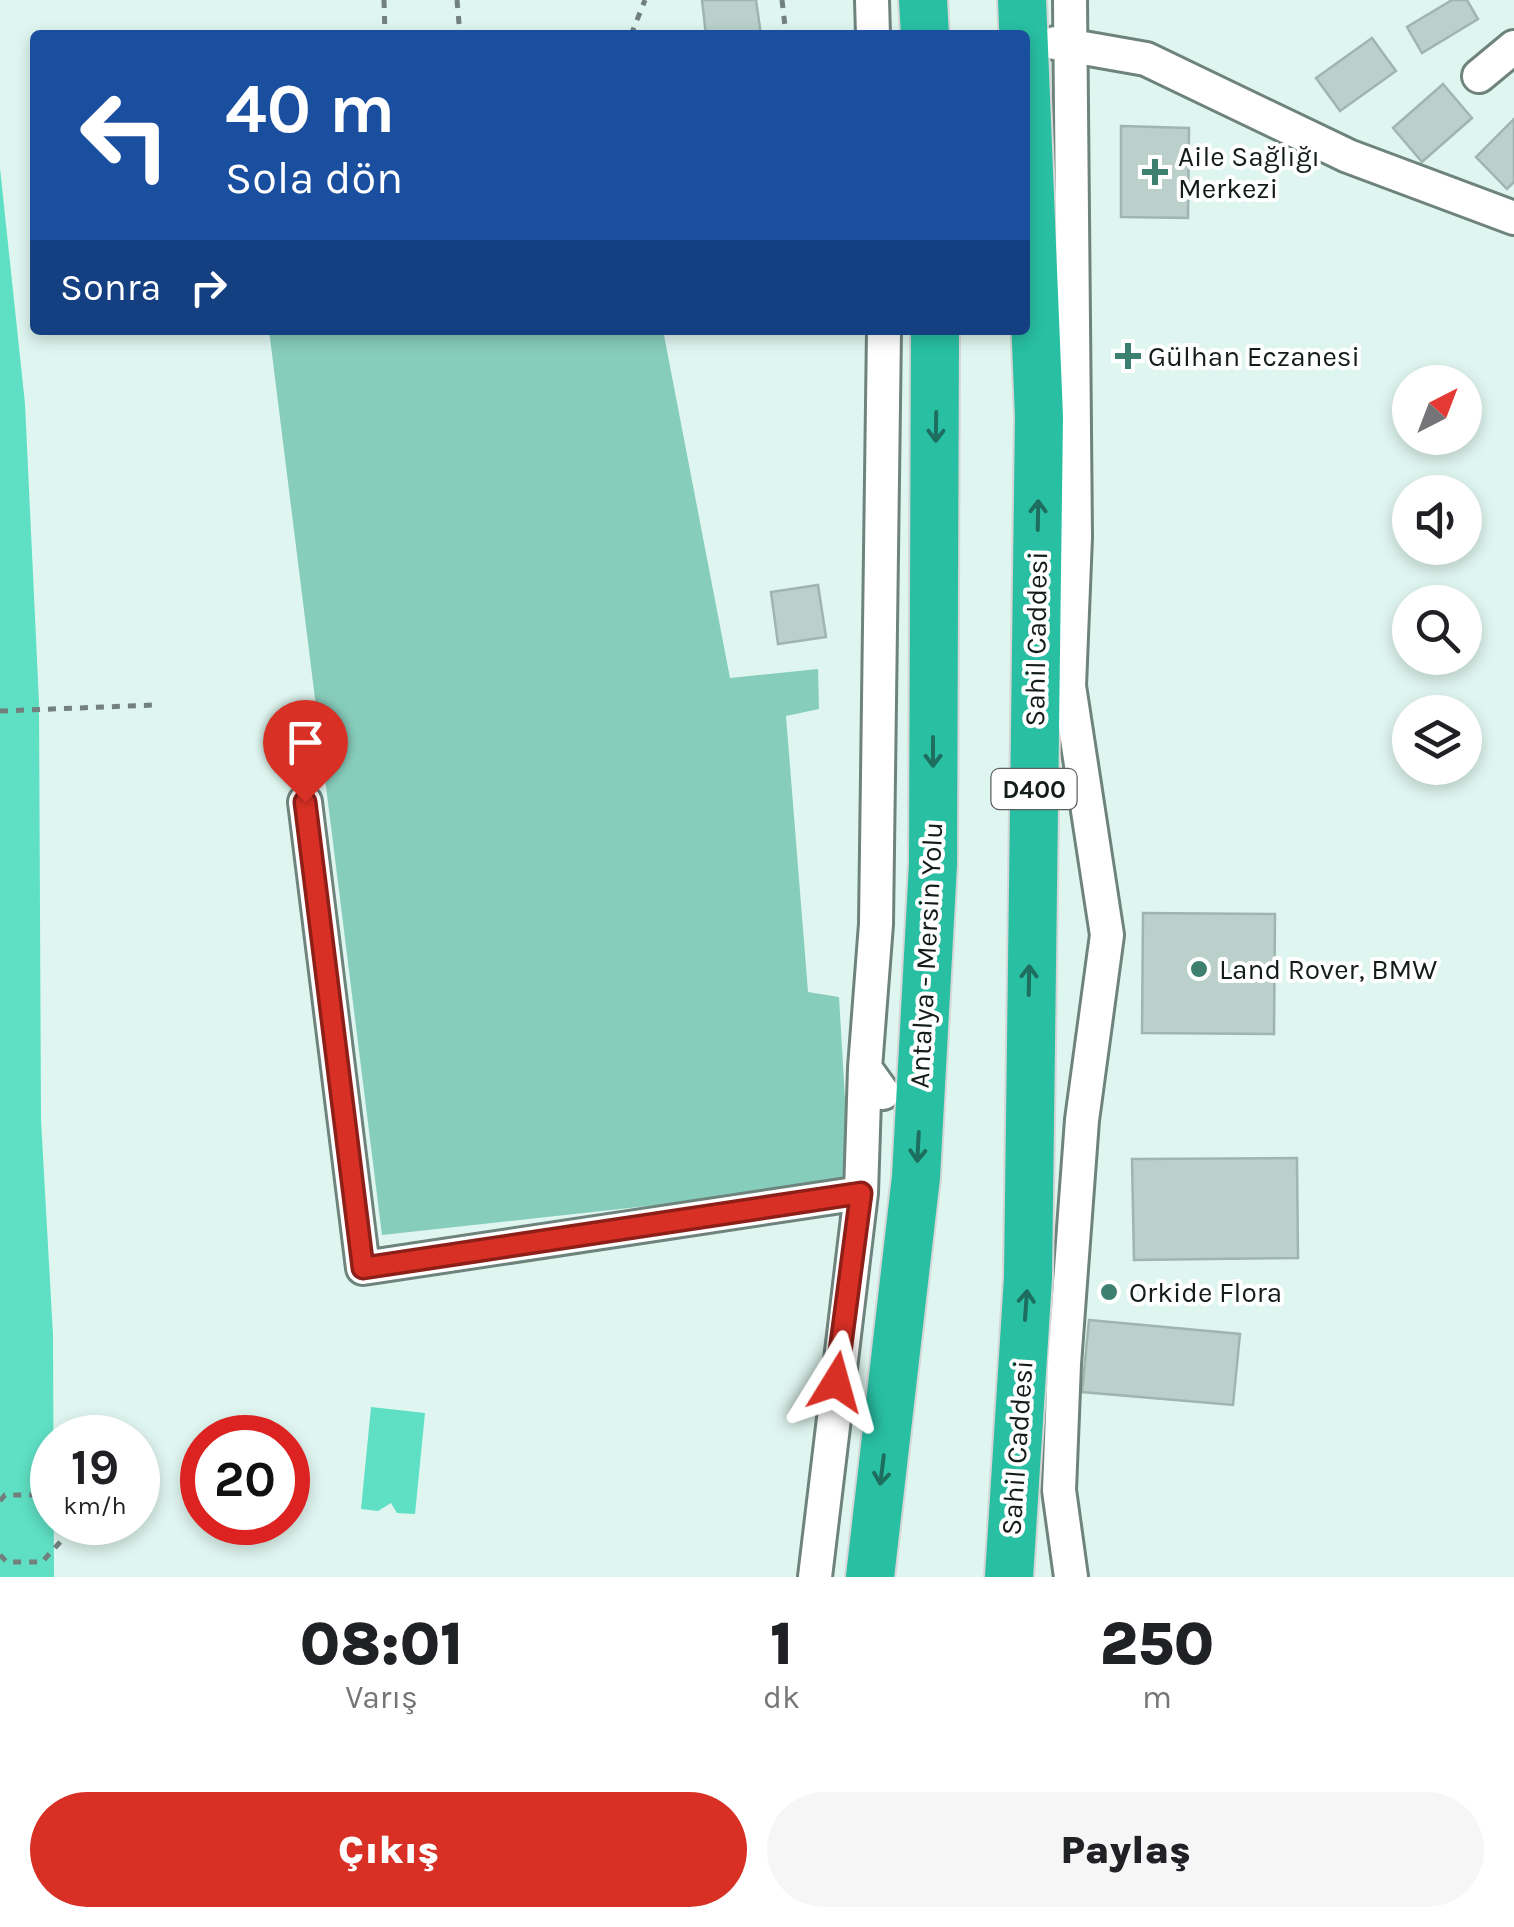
<!DOCTYPE html>
<html lang="tr">
<head>
<meta charset="utf-8">
<style>
  :root { --surface:#fff; --page:#f6f6f6; --text:#202124; --muted:#757577; --accent:#d93025 }
  body { margin:0; font-family:Karla,sans-serif; background:var(--page); color:var(--text); height:100vh; display:flex; flex-direction:column; font-size:38px; white-space:nowrap }
  * { box-sizing:border-box; margin:0 }
  p { font-size:32px; color:var(--muted) }
  .icon { flex:none; width:55px; height:55px; fill:none; stroke:currentColor; stroke-width:2; stroke-linecap:round; stroke-linejoin:round }
  .map { position:relative; height:1577px; overflow:hidden }
  .details { display:flex; flex-direction:column; background:var(--surface); flex:1 }
  .details>* { flex:none }
  .hud { position:absolute; left:30px; top:30px; width:1000px; height:305px; border-radius:10px; box-shadow:0 5px 15px #0003; background:#1a4fa0; color:#fff; overflow:hidden }
  .needle { width:65px; rotate:42deg }
  .fabs { position:absolute; left:1392px; top:365px; display:grid; gap:20px }
  .fabs a { display:grid; place-items:center; width:90px; height:90px; border-radius:50%; background:var(--surface); box-shadow:0 5px 15px #0003; font-size:50px }
  .speed { position:absolute; left:30px; top:1415px; display:flex; gap:20px; font-size:50px; font-weight:700; text-align:center }
  .speed>* { display:grid; place-content:center; width:130px; height:130px; border-radius:50%; background:var(--surface); box-shadow:0 5px 15px #0003; line-height:1 }
  .speed small { font-size:25px; font-weight:400 }
  .speed .limit { border:15px solid #d22; background:#fff; color:#111 }
  .pin { position:absolute; display:grid; place-items:center; width:85px; height:85px; color:#fff; margin:-102px -42px; border-radius:50% 50% 50% 0; rotate:-45deg; box-shadow:0 0 10px #0007 }
  .pin .icon { rotate:45deg }
  .me { position:absolute; width:110px; margin:-55px; rotate:8deg; stroke-linejoin:round; filter:drop-shadow(0 0 8px #0008) }
  .turn { display:flex; align-items:center; gap:35px; height:210px; padding:0 30px; font-size:45px }
  .turn .icon { width:130px; height:130px; stroke-width:2.5 }
  .turn b { display:block; font-size:70px; line-height:85px }
  .then { display:flex; align-items:center; height:95px; padding:0 30px; background:#0003; gap:20px; font-size:38px }
  .eta { display:flex; justify-content:space-evenly; align-items:center; height:170px; text-align:center }
  .eta b { font-size:60px; font-weight:800; line-height:70px }
  .primary-button { display:flex; gap:20px; margin-top:auto; padding:20px 30px }
  .primary-button a { flex:1; height:115px; border-radius:60px; background:var(--accent); color:#fff; font-size:40px; font-weight:800; line-height:115px; text-align:center }
  .primary-button a+a { background:var(--page); color:var(--text) }
  .map>svg:first-child { display:block }
  .green { fill:#87cdbb }
  .water { fill:#5fe0c4 }
  .building { fill:#bbd0ca; stroke:#a0b5af; stroke-width:2.5 }
  .lines { fill:none; stroke-linecap:round; stroke-linejoin:round }
  .minor-casing { stroke:#6f837d; stroke-width:38 }
  .highway-casing { stroke:#d5d6d6; stroke-width:52 }
  .path { stroke:#72817d; stroke-width:5; stroke-dasharray:8 8; stroke-linecap:butt }
  .minor { stroke:#fff; stroke-width:32 }
  .highway { stroke:#28bfa3; stroke-width:48 }
  .oneway { stroke:#1e6e5f }
  .route-casing { stroke:#8d1f18; stroke-width:25 }
  .route { stroke:#d93025; stroke-width:18 }
  .poi-dot { fill:#3e8070; stroke:#fff; stroke-width:4 }
  .labels { text-anchor:middle; dominant-baseline:central; stroke-width:8; stroke-linejoin:round; paint-order:stroke }
  .shield { fill:#fff; stroke:#5b615f; stroke-width:2.5 }
  .shield-label { font-size:25px; font-weight:bold; fill:#151d1b }
  .poi-label { font-size:28px; fill:#151d1b; stroke:#fff; text-anchor:start }
  .street-label { font-size:28px; fill:#151d1b; stroke:#fff }
</style>
</head>
<body>
<div class="map">
<svg width="1514" height="1577" viewBox="0 0 1514 1577">
  <rect width="100%" height="100%" fill="#dff5ef"/>
  <path class="green" d="M269,330h394l67,348 88,-9 1,40 -33,7 22,276 31,5 11,187 -468,51z"/>
  <path class="water" d="M0,168l25,236 14,298 2,418 12,215 1,242h-54z
    M371,1407l54,6 -10,101 -18,-1 -6,-10 -13,8 -17,-2z"/>
  <path class="building" d="M702,0h54l5,35h-55z
    M1452,0h15l11,19 -56,34 -15,-26z
    M1372,38l24,33 -56,40 -24,-33z
    M1443,84l29,34 -50,44 -29,-34z
    M1514,119v63l-7,7 -31,-32z
    M1121,126l68,2 -1,90 -67,-1z
    M818,585l8,52 -48,7 -7,-52z
    M1143,913l132,1 -1,120 -132,-1z
    M1297,1158l1,100 -164,2 -2,-101z
    M1089,1320l151,14 -7,71 -151,-13z"/>
  <g class="lines">
    <g class="minor-casing">
      <path id="minor" d="M872,0l1,35
        M1070,0l5,537 -6,149 38,249 -25,185 -18,244 -5,126 12,87
        M1055,43l91,16 202,97 166,62
        M1479,76l35,-29
        M305,802l58,466 498,-75
        M883,1093l-18,-25 11,-144 8,-594
        M815,1577l46,-384 4,-125"/>
    </g>
    <g class="highway-casing">
      <path id="highway" d="M923,0l2,35
        M870,1577l46,-400 17,-313 2,-534
        M1009,1577l19,-299 11,-861 -17,-417"/>
    </g>
    <path class="path" d="M384,0l1,35
      M457,0l3,35
      M782,0l4,35
      M631,35l14,-35
      M0,711l154,-6
      M0,1501l5,-6h36l11,12
      M67,1522l5,7h57
      M0,1555l7,7h35l30,-33"/>
    <use href="#minor" class="minor"/>
    <use href="#highway" class="highway"/>
  </g>
  <defs><path id="oneway-shaft" d="M-6 0H5M1.5-3L5.5 0L1.5 3" fill="none" stroke-width="1.6" stroke-linecap="round" stroke-linejoin="round" transform="scale(2.5)"/></defs>
  <g class="oneway">
    <use href="#oneway-shaft" transform="translate(936 427) rotate(91)"/>
    <use href="#oneway-shaft" transform="translate(1038 515) rotate(-89)"/>
    <use href="#oneway-shaft" transform="translate(933 752) rotate(90)"/>
    <use href="#oneway-shaft" transform="translate(1029 980) rotate(-89)"/>
    <use href="#oneway-shaft" transform="translate(918 1147) rotate(93)"/>
    <use href="#oneway-shaft" transform="translate(1026 1305) rotate(-86)"/>
    <use href="#oneway-shaft" transform="translate(882 1470) rotate(97)"/>
  </g>
  <g class="lines">
    <g class="route-casing">
      <path id="route" d="M305,802l58,466 498,-75 -25,189"/>
    </g>
    <use href="#route" class="route"/>
  </g>
  <g class="poi-dot">
    <path d="M1150 157h10v10h10v10h-10v10h-10v-10h-10v-10h10z"/>
    <path d="M1123 341h10v10h10v10h-10v10h-10v-10h-10v-10h10z"/>
    <circle cx="1199" cy="969" r="10"/>
    <circle cx="1109" cy="1292" r="10"/>
  </g>
  <g class="labels">
    <rect class="shield" x="991.5" y="769" width="85" height="40" rx="8"/>
    <g class="shield-label">
      <text x="1034" y="789">D400</text>
    </g>
    <g class="poi-label">
      <text x="1178" y="156">Aile Sağlığı<tspan x="1178" dy="32">Merkezi</tspan></text>
      <text x="1148" y="356">Gülhan Eczanesi</text>
      <text x="1219" y="969">Land Rover, BMW</text>
      <text x="1129" y="1292">Orkide Flora</text>
    </g>
    <g class="street-label">
      <text transform="translate(1036 639) rotate(-89)">Sahil Caddesi</text>
      <text transform="translate(926 955) rotate(-87)">Antalya - Mersin Yolu</text>
      <text transform="translate(1017 1448) rotate(-86)">Sahil Caddesi</text>
    </g>
  </g>
</svg>
<div class="fabs">
<a><svg class="needle" viewBox="-14 -14 28 28"><path d="M0-13l5 13h-10z" fill="#e53935"/><path d="M0 13l5-13h-10z" fill="#757577"/></svg></a>
<a><svg class="icon" aria-label="sound" viewBox="0 0 24 24"><path d="M4 9h4l5-4v14l-5-4H4zM17 9q2 3 0 6"/></svg></a>
<a><svg class="icon" aria-label="search" viewBox="0 0 24 24"><circle cx="10" cy="10" r="6"/><path d="M15 15l6 6"/></svg></a>
<a><svg class="icon" aria-label="layers" viewBox="0 0 24 24"><path d="M12 4l9 5-9 5-9-5zM3 14l9 5 9-5"/></svg></a>
</div>
<div class="speed"><div>19<small>km/h</small></div><div class="limit">20</div></div>
<div class="pin" style="left:305px;top:802px;background:#d93025"><svg class="icon" aria-label="arrive" viewBox="0 0 24 24"><path d="M6 21V4h12l-3 4 3 4H6"/></svg></div>
<svg class="me" style="left:836px;top:1382px" viewBox="-20 -20 40 40"><path d="M0-17L14 15 0 8-14 15z" fill="#d93025" stroke="#fff" stroke-width="4"/></svg>
<div class="hud">
<div class="turn"><svg class="icon" aria-label="left" viewBox="0 0 24 24"><path d="M17 20v-9H6M10 6l-5 5 5 5"/></svg><div><b>40 m</b>Sola dön</div></div>
<div class="then">Sonra<svg class="icon" aria-label="right" viewBox="0 0 24 24"><path d="M7 20v-9h11M14 6l5 5-5 5"/></svg></div>
</div>
</div>
<section class="details">
<div class="eta">
<div><b>08:01</b><p>Varış</p></div>
<div><b>1</b><p>dk</p></div>
<div><b>250</b><p>m</p></div>
</div>
<div class="primary-button"><a>Çıkış</a><a>Paylaş</a></div>
</section>
</body>
</html>
